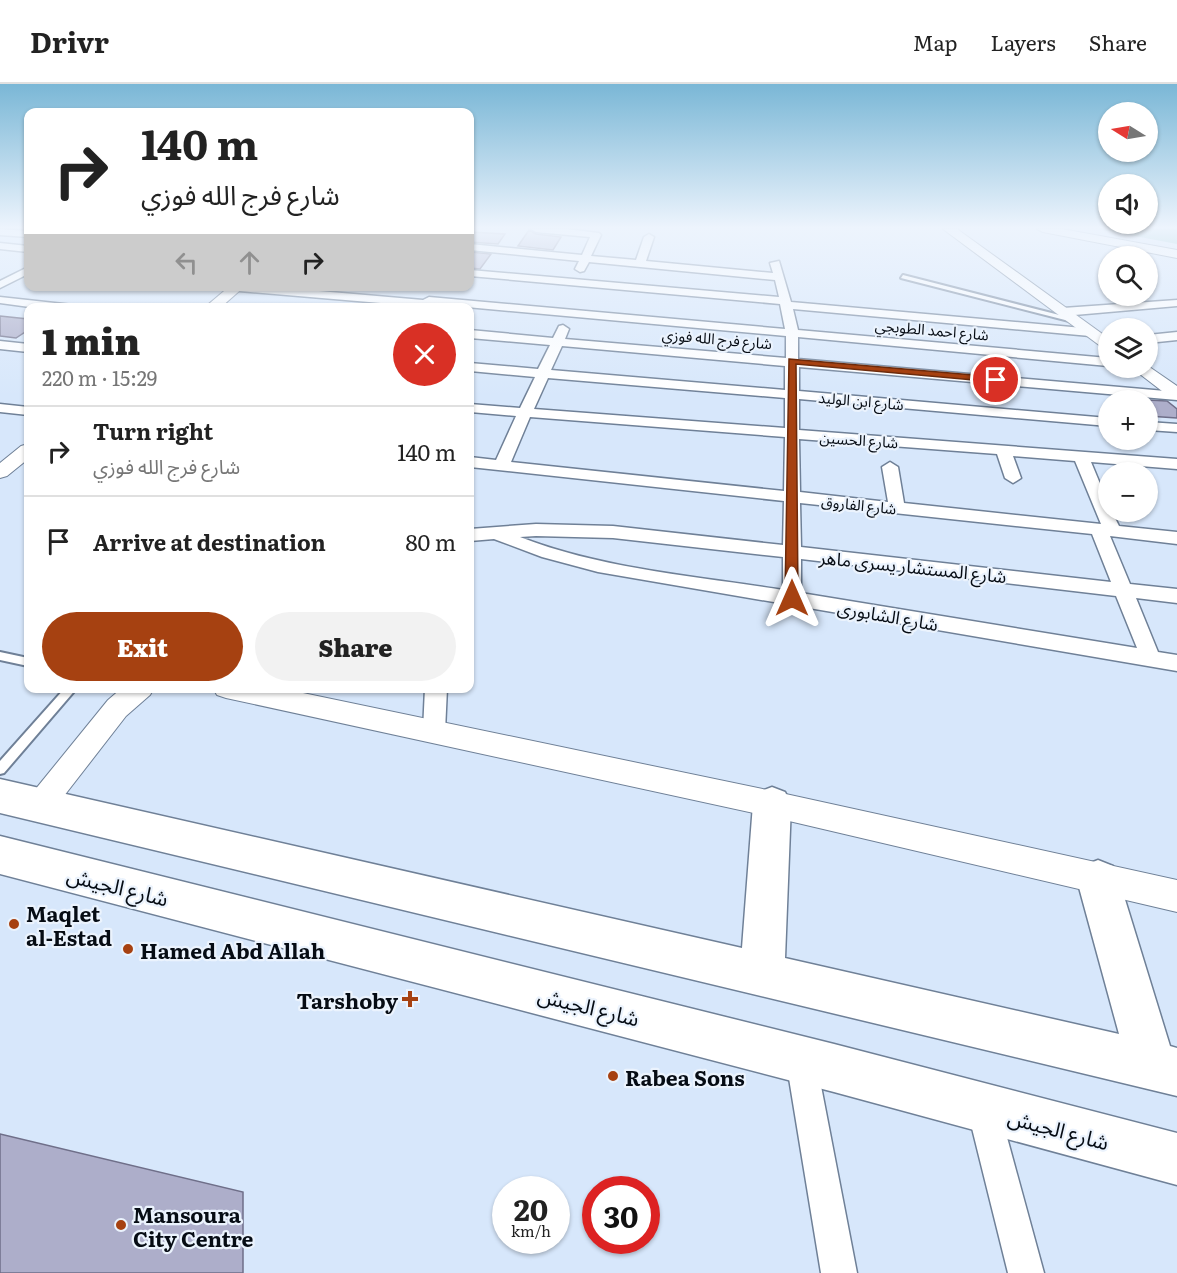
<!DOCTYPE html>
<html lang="en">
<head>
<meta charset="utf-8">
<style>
  :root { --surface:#fff; --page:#f2f2f2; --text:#222; --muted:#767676; --line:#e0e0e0; --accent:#a64111 }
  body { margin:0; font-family:Literata,"Noto Sans Arabic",serif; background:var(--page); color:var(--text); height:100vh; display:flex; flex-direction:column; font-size:22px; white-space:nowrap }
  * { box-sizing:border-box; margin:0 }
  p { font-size:20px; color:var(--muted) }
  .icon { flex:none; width:33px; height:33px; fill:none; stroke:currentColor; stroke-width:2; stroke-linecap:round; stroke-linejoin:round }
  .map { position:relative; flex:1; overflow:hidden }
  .details { position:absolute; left:24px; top:219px; width:450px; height:390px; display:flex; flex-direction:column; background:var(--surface); border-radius:12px; box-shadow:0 2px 4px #0004 }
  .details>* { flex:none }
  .guide { position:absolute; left:24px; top:24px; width:450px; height:183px; border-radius:12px; box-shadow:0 2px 4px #0004; background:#fff; color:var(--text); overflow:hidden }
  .needle { width:39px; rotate:281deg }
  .tools { position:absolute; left:1098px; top:18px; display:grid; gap:12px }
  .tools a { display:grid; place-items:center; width:60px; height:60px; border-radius:50%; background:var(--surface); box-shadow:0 2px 4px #0004; font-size:30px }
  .speed { position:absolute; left:492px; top:1092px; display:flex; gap:12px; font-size:30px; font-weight:700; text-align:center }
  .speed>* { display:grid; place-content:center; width:78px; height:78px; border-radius:50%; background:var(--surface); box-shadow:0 2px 4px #0004; line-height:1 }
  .speed small { font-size:15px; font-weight:400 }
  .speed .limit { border:9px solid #d22; background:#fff; color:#111 }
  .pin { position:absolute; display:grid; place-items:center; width:51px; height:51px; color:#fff; margin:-26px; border:3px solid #fff; border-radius:50%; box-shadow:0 2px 6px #0007 }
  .me { position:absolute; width:66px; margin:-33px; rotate:0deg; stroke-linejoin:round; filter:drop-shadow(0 0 4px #0008) }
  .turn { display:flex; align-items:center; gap:21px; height:126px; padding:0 18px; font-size:27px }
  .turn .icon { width:78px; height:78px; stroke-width:2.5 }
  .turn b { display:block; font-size:42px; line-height:51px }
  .lanes { display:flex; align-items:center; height:57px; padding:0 18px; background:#0003; justify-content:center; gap:30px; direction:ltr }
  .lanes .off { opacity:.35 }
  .round { display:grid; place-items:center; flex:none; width:63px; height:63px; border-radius:32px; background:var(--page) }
  .head { display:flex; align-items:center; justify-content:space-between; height:102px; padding:0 18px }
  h1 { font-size:36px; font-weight:800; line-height:45px }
  .button { display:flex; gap:12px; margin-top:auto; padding:12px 18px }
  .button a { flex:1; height:69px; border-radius:36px; background:var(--accent); color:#fff; font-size:24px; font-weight:800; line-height:69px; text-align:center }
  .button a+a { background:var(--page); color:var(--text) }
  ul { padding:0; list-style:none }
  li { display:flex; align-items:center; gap:18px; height:90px; padding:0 18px; border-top:2px solid var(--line) }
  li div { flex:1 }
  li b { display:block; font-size:22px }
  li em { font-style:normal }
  header { display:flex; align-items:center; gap:36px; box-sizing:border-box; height:84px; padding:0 30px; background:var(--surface); border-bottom:2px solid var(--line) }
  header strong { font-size:28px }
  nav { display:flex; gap:33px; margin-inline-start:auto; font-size:21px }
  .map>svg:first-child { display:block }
  .water { fill:#75bcbc }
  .building { fill:#adaeca; stroke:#6f6f89; stroke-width:1.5 }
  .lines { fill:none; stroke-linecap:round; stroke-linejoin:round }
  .service-casing { stroke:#6f8097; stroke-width:4 }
  .minor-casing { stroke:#6f8097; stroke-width:3 }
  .tertiary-casing { stroke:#6f8097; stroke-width:2 }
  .primary-casing { stroke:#6f8097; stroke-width:3 }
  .service { fill:#fff; fill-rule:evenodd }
  .minor { fill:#fff; fill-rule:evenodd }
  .tertiary { fill:#fff; fill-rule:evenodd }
  .primary { fill:#fff; fill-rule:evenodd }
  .route { fill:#a64111; stroke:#6c2a0b; stroke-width:1.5 }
  .poi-dot { fill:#a64111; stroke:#ebf3fd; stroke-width:2 }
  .labels { text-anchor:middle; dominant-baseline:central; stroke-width:4.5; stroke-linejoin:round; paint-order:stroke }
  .far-street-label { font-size:15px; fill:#060c14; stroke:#ebf3fd }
  .street-label { font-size:18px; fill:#060c14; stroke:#ebf3fd }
  .near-street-label { font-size:21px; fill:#060c14; stroke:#ebf3fd }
  .near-poi-label { font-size:21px; font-weight:bold; fill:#060c14; stroke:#ebf3fd; text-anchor:start }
</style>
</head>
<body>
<header>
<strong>Drivr</strong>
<nav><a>Map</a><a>Layers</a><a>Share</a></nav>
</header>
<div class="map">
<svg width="1177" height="1189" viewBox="0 0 1177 1189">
  <rect width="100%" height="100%" fill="#d7e7fb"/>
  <path class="water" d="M1098,145h79v15z"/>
  <path class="building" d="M529,146l7,4 25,3 -8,13 -35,-4z
    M470,148l35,2 -7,10 -28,-2z
    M470,168l21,2 -11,15 -10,-1z
    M0,232l28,3v11l-12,8 -16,-2z
    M1148,316l19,1 10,8v9l-29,-2z
    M0,1050l243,58v81h-243z"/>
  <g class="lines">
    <g class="service-casing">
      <path id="service" d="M903,191l172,44 1,1 -3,2 -172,-44z
        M0,568l28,6v8l-28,-6z
        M65,604h12l-73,85 -4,1v-13z"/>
    </g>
    <g class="minor-casing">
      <path id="minor" d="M0,145l28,2v6l-28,-2z
        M531,145h35l33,4 2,2 -10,21 45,4 8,-23 5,-3 5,3 -8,24 127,12 -3,-10 9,-2 12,41 303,27 2,3 -6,4 -297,-27 5,21 310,28v8l-310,-29v22l379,33v8l-378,-33v24l309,27v8l-309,-27v31l378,29v10l-86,-7 17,41v9h4l7,14 58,6v12l-67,-8 20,48 47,5v14l-41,-5 22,54 19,3v16l-579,-99 -56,-15 -48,-18 -24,2v-12l66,-5 77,2 170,19 1,-44 -314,-34v-10l26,3 20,-44 -46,-4v-8l50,4 15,-31 -65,-6v-8l68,6 12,-24 -80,-7v-8l83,8 6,-12 4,-1 6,4 -4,10 221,19v-22l-352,-32 -6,3 -212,-18 -5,-3h50l162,14 6,-3 356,32 -5,-25 -310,-28v-6l309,27 -4,-17 -186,-18 -5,9 -4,1 -5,-3 4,-8 -109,-11v-6l112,11 8,-18 -54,-5zM562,262l223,20v24l-234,-20zM548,294l237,20v30l-251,-19zM530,333l255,20 -1,54 -273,-29zM799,355l198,15 8,24 8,5 8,-5 -8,-22 62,5 26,63 -197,-21 -6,-36 -8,-5 -8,5 6,35 -88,-10zM800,419l292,31 19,48 -310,-35zM536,452l77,2 170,19v33c-87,-14 -181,-21 -263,-53zM801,475l315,37 21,52 -336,-55z
        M0,159l28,3v6l-28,-3z
        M28,183v7l-28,14v-7z
        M0,213l73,8 5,3h-41l-37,-5z
        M1177,216v6l-114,10 -6,-4 6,-4z
        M1177,248v8l-29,3v-8z
        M0,257l28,3v8l-28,-3z
        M0,320l28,3v8l-28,-3z
        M1148,338l29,2v8l-29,-2z
        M425,604h22l-2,43 -3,7 -8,2 -8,-2 -3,-7z
        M801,961l11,4 4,11 41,213h-36l-35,-213 4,-11z
        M983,1008l11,5 5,11 45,165h-36l-41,-165 5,-11z"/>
    </g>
    <g class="tertiary-casing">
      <path id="tertiary" d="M943,145h14l151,109v11l-5,-1z
        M1037,145h25l115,21v8l-134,-26z
        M230,202h15l-25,22h-16z
        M1148,282l29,20v13l-6,-1 -39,-30z
        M28,360v15l-21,17 -7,2v-15l21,-17z
        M122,604h32l-4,7 -24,21 -76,98 -10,4 -10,-4 -5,-9 5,-9 78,-96z
        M213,604h66l493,103 405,89v32l-405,-95 -546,-119 -9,-3z"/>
    </g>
    <g class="primary-casing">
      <path id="primary" d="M0,695l742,169 11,-144 6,-12 13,-5 13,5 6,12 -6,154 334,76 -42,-154 6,-14 15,-6 15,6 6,14 51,166 7,2v48l-1177,-283z
        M0,752l834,208 343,89v52l-343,-93 -834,-218z"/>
    </g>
    <use href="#service" class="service"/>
    <use href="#minor" class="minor"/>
    <use href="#tertiary" class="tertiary"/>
    <use href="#primary" class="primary"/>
  </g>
  <linearGradient id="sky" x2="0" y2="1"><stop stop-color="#7ab7d6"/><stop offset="0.46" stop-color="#edf4fd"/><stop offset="1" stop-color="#edf4fd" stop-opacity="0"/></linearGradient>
  <rect width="1177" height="312" fill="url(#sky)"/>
  <path class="route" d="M789,275l207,18 4,3 -4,2 -200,-18 2,234 -6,5 -7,-5z"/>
  <g class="poi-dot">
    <circle cx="14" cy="840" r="6"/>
    <circle cx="128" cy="865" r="6"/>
    <path d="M407 906h6v6h6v6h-6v6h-6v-6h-6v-6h6z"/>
    <circle cx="613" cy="992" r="6"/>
    <circle cx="121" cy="1141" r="6"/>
  </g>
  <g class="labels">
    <g class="far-street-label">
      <text transform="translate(932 245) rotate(5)">شارع احمد الطوبجي</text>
      <text transform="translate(717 254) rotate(5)">شارع فرج الله فوزي</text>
      <text transform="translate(861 316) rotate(5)">شارع ابن الوليد</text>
      <text transform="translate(859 355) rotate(4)">شارع الحسين</text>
      <text transform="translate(859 420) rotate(6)">شارع الفاروق</text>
    </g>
    <g class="street-label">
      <text transform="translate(913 482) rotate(6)">شارع المستشار يسرى ماهر</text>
      <text transform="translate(888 531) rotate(10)">شارع الشابورى</text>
    </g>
    <g class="near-street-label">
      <text transform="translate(118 801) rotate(14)">شارع الجيش</text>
      <text transform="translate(589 921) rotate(14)">شارع الجيش</text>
      <text transform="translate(1059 1044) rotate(15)">شارع الجيش</text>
    </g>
    <g class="near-poi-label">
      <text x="26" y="828">Maqlet<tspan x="26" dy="24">al-Estad</tspan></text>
      <text x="140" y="865">Hamed Abd Allah</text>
      <text x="398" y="915" text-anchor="end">Tarshoby</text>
      <text x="625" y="992">Rabea Sons</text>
      <text x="133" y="1129">Mansoura<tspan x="133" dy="24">City Centre</tspan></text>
    </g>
  </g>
</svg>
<div class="tools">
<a><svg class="needle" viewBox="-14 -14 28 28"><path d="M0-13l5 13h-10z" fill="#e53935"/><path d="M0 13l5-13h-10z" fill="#767676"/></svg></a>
<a><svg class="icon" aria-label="sound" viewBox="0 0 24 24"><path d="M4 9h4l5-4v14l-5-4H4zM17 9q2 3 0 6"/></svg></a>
<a><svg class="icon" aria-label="search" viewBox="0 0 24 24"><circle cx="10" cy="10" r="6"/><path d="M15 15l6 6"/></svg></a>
<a><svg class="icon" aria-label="layers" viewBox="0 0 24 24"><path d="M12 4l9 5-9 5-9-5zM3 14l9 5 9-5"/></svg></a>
<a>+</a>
<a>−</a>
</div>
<div class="speed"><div>20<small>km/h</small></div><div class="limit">30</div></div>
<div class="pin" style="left:996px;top:296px;background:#d93025"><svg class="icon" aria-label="arrive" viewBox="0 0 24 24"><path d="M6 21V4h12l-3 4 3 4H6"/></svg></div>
<svg class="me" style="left:792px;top:514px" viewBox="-20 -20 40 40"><path d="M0-17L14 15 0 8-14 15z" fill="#a64111" stroke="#fff" stroke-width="4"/></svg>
<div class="guide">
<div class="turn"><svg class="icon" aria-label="right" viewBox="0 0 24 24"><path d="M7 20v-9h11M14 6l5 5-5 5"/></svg><div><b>140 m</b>شارع فرج الله فوزي</div></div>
<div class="lanes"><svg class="icon off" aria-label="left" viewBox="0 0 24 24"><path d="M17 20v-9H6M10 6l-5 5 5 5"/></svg><svg class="icon off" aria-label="ahead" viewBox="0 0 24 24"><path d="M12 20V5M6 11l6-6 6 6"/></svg><svg class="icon" aria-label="right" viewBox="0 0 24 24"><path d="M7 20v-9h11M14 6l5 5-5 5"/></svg></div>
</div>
<section class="details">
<div class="head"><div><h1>1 min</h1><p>220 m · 15:29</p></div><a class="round" style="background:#d93025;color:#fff"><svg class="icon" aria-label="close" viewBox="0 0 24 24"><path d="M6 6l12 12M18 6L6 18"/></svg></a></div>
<ul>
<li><svg class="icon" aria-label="right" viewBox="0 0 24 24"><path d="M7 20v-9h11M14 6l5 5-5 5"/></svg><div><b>Turn right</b><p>شارع فرج الله فوزي</p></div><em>140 m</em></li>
<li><svg class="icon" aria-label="arrive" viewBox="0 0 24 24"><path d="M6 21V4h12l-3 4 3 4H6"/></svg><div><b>Arrive at destination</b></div><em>80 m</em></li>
</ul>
<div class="button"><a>Exit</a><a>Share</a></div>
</section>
</div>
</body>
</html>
